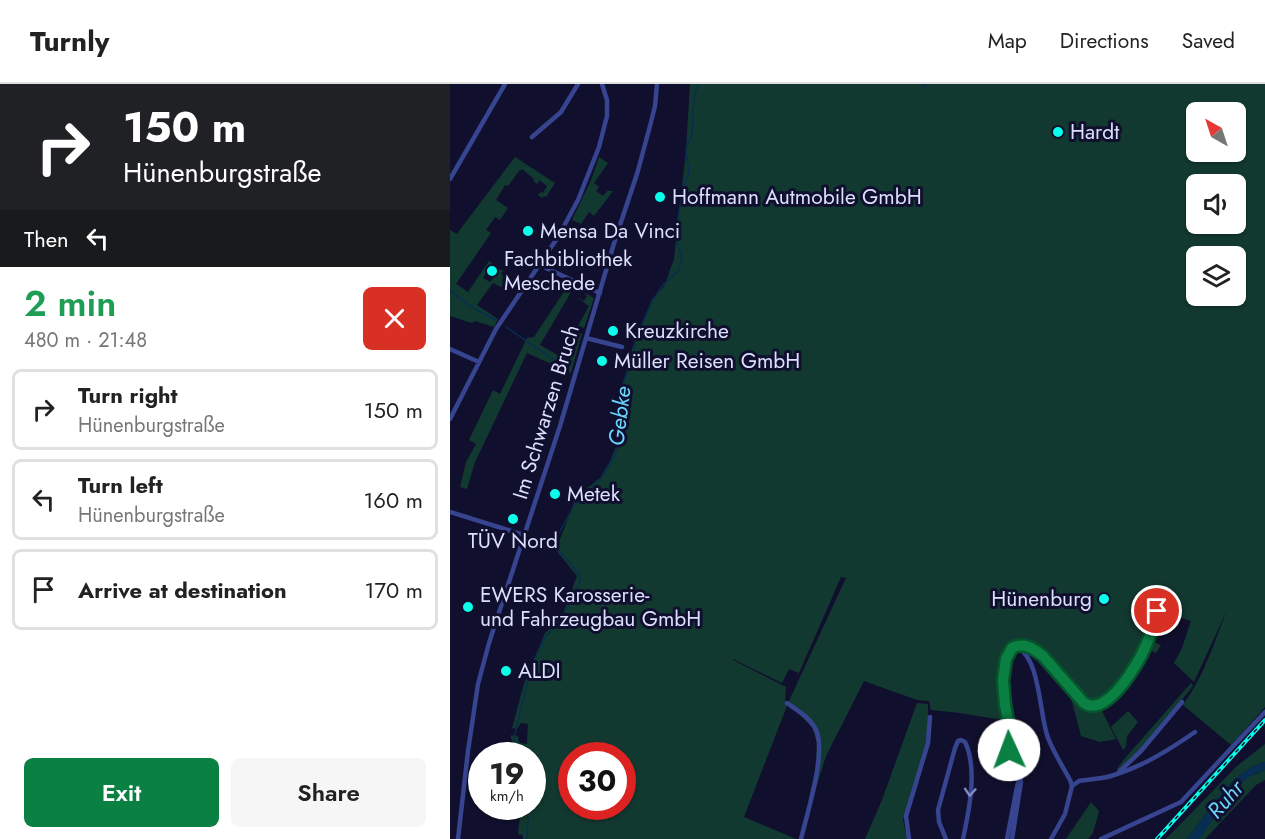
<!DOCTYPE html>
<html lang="en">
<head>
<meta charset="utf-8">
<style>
  :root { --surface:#fff; --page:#f6f6f6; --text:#222; --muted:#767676; --line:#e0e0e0; --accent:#0b8043 }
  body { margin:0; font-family:Jost,sans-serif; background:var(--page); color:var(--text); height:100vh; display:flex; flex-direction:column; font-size:22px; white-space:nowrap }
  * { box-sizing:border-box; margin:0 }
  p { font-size:20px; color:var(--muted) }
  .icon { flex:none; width:33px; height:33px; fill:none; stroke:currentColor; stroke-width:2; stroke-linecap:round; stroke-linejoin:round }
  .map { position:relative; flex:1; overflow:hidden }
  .panel { display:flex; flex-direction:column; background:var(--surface); width:450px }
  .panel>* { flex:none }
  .hud { background:#202124; color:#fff; overflow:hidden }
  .needle { width:39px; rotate:321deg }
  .buttons { position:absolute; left:736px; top:18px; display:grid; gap:12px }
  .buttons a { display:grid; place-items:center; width:60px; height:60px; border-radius:9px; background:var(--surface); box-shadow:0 2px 4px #0004; font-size:30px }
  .speed { position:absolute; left:18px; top:658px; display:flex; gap:12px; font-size:30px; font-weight:700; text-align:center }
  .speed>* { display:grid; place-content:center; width:78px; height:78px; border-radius:50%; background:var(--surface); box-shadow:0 2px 4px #0004; line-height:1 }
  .speed small { font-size:15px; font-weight:400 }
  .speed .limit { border:9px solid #d22; background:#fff; color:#111 }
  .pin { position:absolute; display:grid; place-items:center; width:51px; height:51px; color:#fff; margin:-26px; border:3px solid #fff; border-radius:50%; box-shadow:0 2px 6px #0007 }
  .me { position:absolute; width:66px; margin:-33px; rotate:358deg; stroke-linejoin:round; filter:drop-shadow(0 0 4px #0008) }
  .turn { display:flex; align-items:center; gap:21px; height:126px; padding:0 24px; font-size:27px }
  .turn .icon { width:78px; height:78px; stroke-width:2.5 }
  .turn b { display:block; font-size:42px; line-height:51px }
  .then { display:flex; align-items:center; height:57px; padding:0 24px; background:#0003; gap:12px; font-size:22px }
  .round { display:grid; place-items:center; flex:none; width:63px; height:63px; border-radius:9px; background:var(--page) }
  .headline { display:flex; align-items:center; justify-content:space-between; height:102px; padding:0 24px }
  h1 { font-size:36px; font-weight:600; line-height:45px; color:#1e9e55 }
  .primary-button { display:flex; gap:12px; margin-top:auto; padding:12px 24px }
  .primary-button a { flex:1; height:69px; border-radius:9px; background:var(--accent); color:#fff; font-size:24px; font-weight:600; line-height:69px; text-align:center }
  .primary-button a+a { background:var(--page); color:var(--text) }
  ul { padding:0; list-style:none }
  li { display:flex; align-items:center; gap:18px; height:81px; margin:0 12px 9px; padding:0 12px; border:3px solid var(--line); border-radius:9px }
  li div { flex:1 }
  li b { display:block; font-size:22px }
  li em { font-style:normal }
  header { display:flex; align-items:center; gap:36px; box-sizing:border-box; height:84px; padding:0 30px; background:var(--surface); border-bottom:2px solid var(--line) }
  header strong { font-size:28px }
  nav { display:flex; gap:33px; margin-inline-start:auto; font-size:21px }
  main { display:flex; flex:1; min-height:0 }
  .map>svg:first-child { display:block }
  .green { fill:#123930; fill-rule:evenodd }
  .water { fill:#072e50 }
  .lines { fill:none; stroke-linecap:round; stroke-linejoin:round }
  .stream { stroke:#072e50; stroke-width:1.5 }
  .street { stroke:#374490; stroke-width:4.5 }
  .rail-casing { stroke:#09ffeb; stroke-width:4 }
  .rail { stroke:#10102e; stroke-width:1.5; stroke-dasharray:4.5; stroke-linecap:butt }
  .oneway { stroke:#828ac2 }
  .route-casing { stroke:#07532c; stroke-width:15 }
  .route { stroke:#0b8043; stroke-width:10 }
  .poi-dot { fill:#09ffeb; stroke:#10102e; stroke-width:2 }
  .labels { text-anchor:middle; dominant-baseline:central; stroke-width:6; stroke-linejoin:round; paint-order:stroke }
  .poi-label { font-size:21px; fill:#dddfff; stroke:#10102e; text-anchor:start }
  .street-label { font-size:21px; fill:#dddfff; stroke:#10102e }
  .water-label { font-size:22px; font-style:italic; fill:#6bd5ff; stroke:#10102e }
</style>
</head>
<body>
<header>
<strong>Turnly</strong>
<nav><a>Map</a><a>Directions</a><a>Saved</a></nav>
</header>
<main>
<section class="panel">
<div class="hud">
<div class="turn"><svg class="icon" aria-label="right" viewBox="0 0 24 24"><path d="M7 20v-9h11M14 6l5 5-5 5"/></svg><div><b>150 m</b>Hünenburgstraße</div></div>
<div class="then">Then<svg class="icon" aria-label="left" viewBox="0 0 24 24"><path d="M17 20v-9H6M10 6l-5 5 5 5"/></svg></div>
</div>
<div class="headline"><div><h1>2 min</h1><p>480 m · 21:48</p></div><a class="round" style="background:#d93025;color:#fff"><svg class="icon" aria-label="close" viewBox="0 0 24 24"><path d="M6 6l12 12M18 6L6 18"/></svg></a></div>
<ul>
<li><svg class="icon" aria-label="right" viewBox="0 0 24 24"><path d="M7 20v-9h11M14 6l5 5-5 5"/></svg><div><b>Turn right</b><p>Hünenburgstraße</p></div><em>150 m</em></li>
<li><svg class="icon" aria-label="left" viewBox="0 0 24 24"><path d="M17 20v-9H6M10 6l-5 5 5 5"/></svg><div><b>Turn left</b><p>Hünenburgstraße</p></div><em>160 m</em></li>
<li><svg class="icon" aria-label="arrive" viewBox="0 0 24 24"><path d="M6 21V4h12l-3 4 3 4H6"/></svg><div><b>Arrive at destination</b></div><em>170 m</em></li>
</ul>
<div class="primary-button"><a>Exit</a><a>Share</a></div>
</section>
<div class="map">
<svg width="815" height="755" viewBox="0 0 815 755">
  <rect width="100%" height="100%" fill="#10102e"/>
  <path class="green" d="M240,0h575v623l-34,38 -48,-40c21,-29 31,-62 44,-95l-33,72 -20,-19 8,-15 9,-27 -9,-3 -4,2 -2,5h-3l3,-13 -6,-3 -7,4 -9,29 7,3 -5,8 -13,-7c-8,19 -26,45 -43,57l-12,-4 -45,-48 -18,-10 -18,4 -7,32 2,43 -42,-7 -29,-3 -2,-9 -12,-1 -53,-19 -38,75 -26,83 15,-68 2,-28 -5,-16 -24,-24 -44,114 52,22h-273v-4l-5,-1 3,-27h11v-51h-11l-10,-18v-3l8,2 -1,3 2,3 7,1 1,-20 -7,-1 -4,6 -5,-1 12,-44 21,-51 16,-14 16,-43 -21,-26 20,-53 24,-19 10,-17 9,-21v-13l-3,-15 16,-63 20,-50 12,-12 10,-28 12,-108zM747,28h39v40h-39zM747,100h39v40h-39zM747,172h39v40h-39zM391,493l5,1 -58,125 -3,-1 1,-15 -53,-27v-1l49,24 7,-14 10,4zM122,672h50v51h-50z
    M65,73l40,26 -9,14 -2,-1 -2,2 -4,-3 3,-3 2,1 4,-7 -8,-6 -1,4 -5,-3 1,-2 -12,-10 -3,2 -11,15 -3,-1 -9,15 12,8 -8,12 -5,-3 -9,13 5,3 -35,51 12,8 21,-31 3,2 -9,15 7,4 10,-13 3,2 -2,3 2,1 -1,12 8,-1 7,-2v1c-9,6 -15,3 -24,-2l-16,22 21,14 -4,8 -19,-6 -3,2 -22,-7v-86l7,4 2,-3z
    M149,73l9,6 -14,20 5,4 -3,4 7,5 5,-6 1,1h4l-19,25 -5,-4 -8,12 -9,-4 19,-40z
    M117,203l4,2 -1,5 -30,51 21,12 28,-51 -13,-9 8,4 3,-5 -2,-2v-1l9,5 -10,30 -6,-2 -3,5 7,3 -11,39 -44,-20 -52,109 -8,27 -7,-2 6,-25 10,-18 -7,-4 24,-50 7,4 27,-56 7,-1z
    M609,592l30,33h12l15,30 -16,3 -19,-6 -10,-38 -15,-20z
    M741,599l2,2 -3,5c-23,27 -44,57 -71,80l-2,-1 9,-12z
    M467,619l11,1v33l-25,83 4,19h-42l17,-39z
    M678,627l10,11 -11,14 -1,11 -3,3 -12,-23z
    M815,660v18c-36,10 -56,50 -78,77h-21l71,-73z
    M815,686v10l-9,5 -51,54h-6l18,-26 22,-27 9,-9z
    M641,718l8,9 -6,22 -5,6h-22z"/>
  <path class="water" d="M815,678v8c-6,2 -12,4 -17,8 -18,13 -35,41 -47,59l-2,2h-12c22,-27 42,-67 78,-77z"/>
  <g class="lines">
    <path class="stream" d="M471,0l4,3
      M0,206l18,15 28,15
      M56,243l56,38 8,1
      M73,672l-9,-17 1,-5 17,-70 13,-27 18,-17 2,-8 15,-29v-7l-4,-6 -21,-24 -1,-4 20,-36 26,-26 14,-23 6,-16 1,-14 -3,-13v-18l14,-36 4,-22 17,-38 11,-16 9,-8 6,-7 2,-6v-8l-5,-16 1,-15 6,-35 6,-17 -3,-21 2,-8 4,-9 2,-37 4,-13
      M76,723l2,11 -1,21"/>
    <path class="street" d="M82,53l29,-25 17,-28
      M0,95l55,-95
      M90,180l8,5 52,24
      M136,254l36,9
      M0,265l29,13
      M0,335l46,-90 62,-92 20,-37 21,-53 8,-31v-16l-5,-16
      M0,428l74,23
      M566,562c25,13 23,68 32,92 6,15 15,29 22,42l2,6
      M337,619c10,7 22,14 28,25 13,22 -8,85 -14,111
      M669,688l22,-21 41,-49
      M8,755l10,-88 10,-67 11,-41 71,-217 55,-186 22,-66 13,-48 5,-20 2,-22
      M459,755l-3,-23 22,-73 2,-26
      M496,755l-7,-17 -1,-12 17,-62 3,-7 3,-1 4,2c13,27 4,69 -2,97
      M557,755l10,-52 1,-4 3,-1 -5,-5 -7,-27 -3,-16 3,-8
      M562,755l9,-57 -17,-83v-28l5,-21 6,-4 7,-1 13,5 8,6 41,47c4,3 5,4 9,4 17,0 43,-40 50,-54 6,-15 12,-30 15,-45
      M601,755l14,-25 7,-28 7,-5c11,-2 22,-2 32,-5 31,-9 58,-26 84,-44
      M651,755l80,-37 84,-90"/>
    <g class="rail-casing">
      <path id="rail" d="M707,755l108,-119"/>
    </g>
    <use href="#rail" class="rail"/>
  </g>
  <defs><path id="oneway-chevron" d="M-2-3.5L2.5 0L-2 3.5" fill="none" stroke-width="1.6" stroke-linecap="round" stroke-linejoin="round" transform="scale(1.5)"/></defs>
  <use class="oneway" href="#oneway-chevron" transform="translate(520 708) rotate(94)"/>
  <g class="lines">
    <g class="route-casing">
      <path id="route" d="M559,666l-3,-16 3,-8 -4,-21 -2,-25 3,-21 6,-11c12,-6 21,0 31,8l41,47c21,14 48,-31 57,-47 7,-14 13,-30 16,-45"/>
    </g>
    <use href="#route" class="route"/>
  </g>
  <g class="poi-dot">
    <circle cx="608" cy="48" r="6"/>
    <circle cx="210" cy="113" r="6"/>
    <circle cx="78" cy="147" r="6"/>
    <circle cx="42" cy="187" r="6"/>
    <circle cx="163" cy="247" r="6"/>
    <circle cx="152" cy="277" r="6"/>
    <circle cx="105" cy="410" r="6"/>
    <circle cx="63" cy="435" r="6"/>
    <circle cx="654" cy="515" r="6"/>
    <circle cx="18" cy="523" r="6"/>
    <circle cx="56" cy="587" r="6"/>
  </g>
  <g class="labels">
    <g class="poi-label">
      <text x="620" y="48">Hardt</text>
      <text x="222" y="113">Hoffmann Autmobile GmbH</text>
      <text x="90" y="147">Mensa Da Vinci</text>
      <text x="54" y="175">Fachbibliothek<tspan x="54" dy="24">Meschede</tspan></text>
      <text x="175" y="247">Kreuzkirche</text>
      <text x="164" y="277">Müller Reisen GmbH</text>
      <text x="117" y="410">Metek</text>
      <text x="63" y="457" text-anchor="middle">TÜV Nord</text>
      <text x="30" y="511">EWERS Karosserie-<tspan x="30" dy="24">und Fahrzeugbau GmbH</tspan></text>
      <text x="642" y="515" text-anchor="end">Hünenburg</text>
      <text x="68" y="587">ALDI</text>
    </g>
    <g class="street-label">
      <text transform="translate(96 328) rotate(-73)">Im Schwarzen Bruch</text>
    </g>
    <g class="water-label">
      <text transform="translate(169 332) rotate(-83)">Gebke</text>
      <text transform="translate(775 715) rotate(-49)">Ruhr</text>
    </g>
  </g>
</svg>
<div class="buttons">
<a><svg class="needle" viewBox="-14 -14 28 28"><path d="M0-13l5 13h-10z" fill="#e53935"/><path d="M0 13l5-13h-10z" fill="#767676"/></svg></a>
<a><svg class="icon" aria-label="sound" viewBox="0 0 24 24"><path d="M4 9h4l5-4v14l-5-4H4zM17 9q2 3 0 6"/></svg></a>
<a><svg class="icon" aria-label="layers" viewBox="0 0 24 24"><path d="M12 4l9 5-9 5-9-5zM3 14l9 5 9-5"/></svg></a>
</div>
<div class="speed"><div>19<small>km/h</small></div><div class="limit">30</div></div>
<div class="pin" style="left:707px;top:527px;background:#d93025"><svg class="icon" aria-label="arrive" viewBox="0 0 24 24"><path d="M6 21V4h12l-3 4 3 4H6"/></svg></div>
<svg class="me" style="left:559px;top:666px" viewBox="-20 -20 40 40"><circle r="19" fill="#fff"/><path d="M0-13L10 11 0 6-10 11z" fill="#0b8043"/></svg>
</div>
</main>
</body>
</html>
